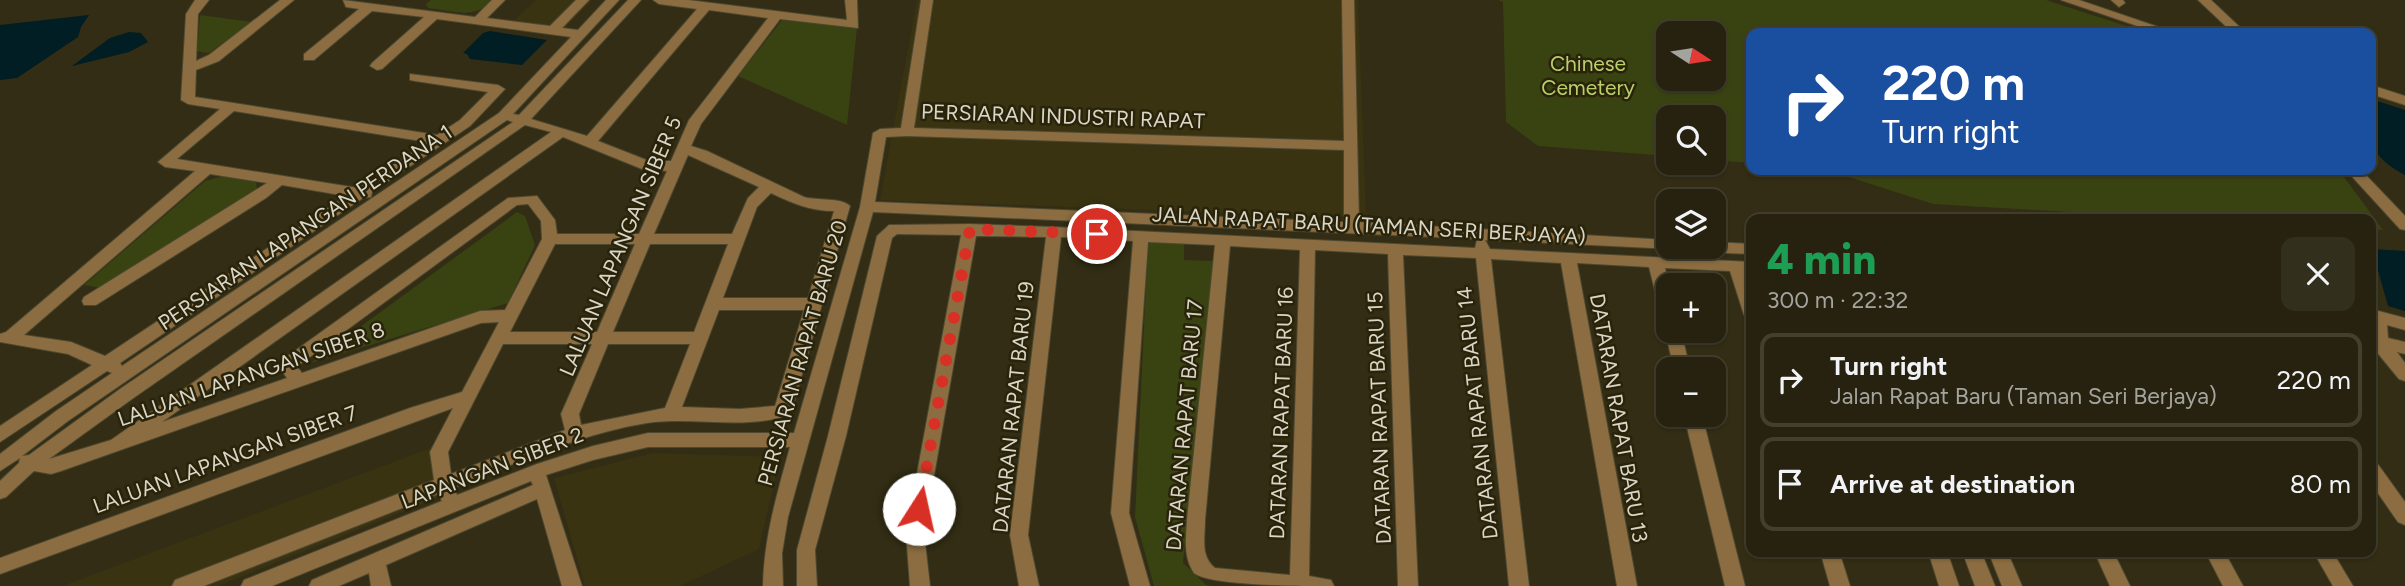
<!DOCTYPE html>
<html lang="en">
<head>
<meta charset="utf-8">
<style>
  :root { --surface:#26220f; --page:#322f1d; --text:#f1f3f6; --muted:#a4a49e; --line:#423f2f }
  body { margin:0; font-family:Figtree,sans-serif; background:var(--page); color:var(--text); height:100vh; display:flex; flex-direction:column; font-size:26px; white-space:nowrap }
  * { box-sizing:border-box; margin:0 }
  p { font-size:23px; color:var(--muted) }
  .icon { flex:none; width:38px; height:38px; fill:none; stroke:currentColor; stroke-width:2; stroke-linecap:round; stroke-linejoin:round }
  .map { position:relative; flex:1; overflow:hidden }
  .drawer { position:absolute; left:1746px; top:214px; width:630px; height:343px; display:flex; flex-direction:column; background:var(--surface); border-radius:14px; box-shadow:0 2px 5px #0004,0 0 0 2px var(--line) }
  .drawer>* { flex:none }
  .banner { position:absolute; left:1746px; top:28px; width:630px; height:147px; border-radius:14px; box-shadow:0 2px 5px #0004,0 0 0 2px var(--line); background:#1a4fa0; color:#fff; overflow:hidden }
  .needle { width:46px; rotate:102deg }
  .buttons { position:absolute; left:1656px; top:21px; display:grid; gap:14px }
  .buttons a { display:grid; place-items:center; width:70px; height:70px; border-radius:14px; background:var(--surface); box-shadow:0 2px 5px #0004,0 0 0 2px var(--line); font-size:35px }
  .pin { position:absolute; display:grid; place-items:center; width:60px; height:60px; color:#fff; margin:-30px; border:4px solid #fff; border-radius:50%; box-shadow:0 2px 7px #0007 }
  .me { position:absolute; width:77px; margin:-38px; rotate:10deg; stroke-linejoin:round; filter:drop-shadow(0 0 5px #0008) }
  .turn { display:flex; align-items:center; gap:24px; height:147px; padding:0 21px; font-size:32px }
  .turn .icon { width:91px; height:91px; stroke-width:2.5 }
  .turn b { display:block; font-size:49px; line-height:60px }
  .round { display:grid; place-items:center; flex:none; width:74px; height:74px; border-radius:14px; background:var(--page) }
  .overview { display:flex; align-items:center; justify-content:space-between; height:119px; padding:0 21px }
  h1 { font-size:42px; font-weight:800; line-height:52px; color:#1e9e55 }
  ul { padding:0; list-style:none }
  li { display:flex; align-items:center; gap:21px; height:94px; margin:0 14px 10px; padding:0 7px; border:4px solid var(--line); border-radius:14px }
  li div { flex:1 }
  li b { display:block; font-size:26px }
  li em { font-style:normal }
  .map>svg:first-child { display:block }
  .built { fill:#3a3312 }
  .green { fill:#394312; fill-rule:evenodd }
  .water { fill:#001e23 }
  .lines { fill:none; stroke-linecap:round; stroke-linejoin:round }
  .minor-casing { stroke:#4d4831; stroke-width:2 }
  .minor { fill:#8b6d41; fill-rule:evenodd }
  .route { stroke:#d93025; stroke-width:12; stroke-dasharray:0 21.6 }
  .labels { text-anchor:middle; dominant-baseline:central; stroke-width:5; stroke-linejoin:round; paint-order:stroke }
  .park-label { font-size:21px; fill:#b9cf6a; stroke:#29230a }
  .street-label { font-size:21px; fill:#d9d6c7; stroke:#29230a }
</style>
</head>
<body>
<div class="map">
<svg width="2405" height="586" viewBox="0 0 2405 586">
  <rect width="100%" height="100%" fill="#322d14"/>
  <path class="built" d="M536,0h56l-35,36 -51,-8z
    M917,0h441l8,218 -486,-18z
    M431,448l11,48 -224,90h-156z
    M653,453l127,4 -21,92 -79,37h-95l-31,-108z"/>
  <path class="green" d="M431,0h63c-21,20 -39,11 -66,8l-2,-4z
    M1498,0h548l102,33h-396v130l-39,-3v-43h-45v39l-130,-10 -32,-24 -3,-120zM1713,33v46h-45v-46z
    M200,15l52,7 -43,31 -12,-2z
    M782,20l75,8 -10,97 -109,-49z
    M1827,170h512l44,60 -12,-1v-10h-183l-255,-15z
    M223,176l33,6 1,7 -155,99 -18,-3 121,-104z
    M517,212l8,4 10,29 -27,58 -197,60z
    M1148,241l36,3v16l29,1 -30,302 23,22 7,1h-59l-19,-69z"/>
  <path class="water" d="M89,15l-8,12 -3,10 -61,41 -17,2v-55z
    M490,31l57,9 -25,25 -52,-6 -3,-5 -4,-1 20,-20z
    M129,32l12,1 7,9 -19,10 -57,14 38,-28z
    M2371,99l34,11v65c-39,-21 -34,-35 -34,-76z
    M2372,249l33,2v60l-17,-5z"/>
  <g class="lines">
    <g class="minor-casing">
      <path id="minor" d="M195,0h14l-11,14 -2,47 13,-6 71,-55h14l-75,61 -23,9 -1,27 242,38 23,-15 28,-28 -73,-11 -5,-1v-6l88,11 7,4 -35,37 -98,66 -1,5 -8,1 -243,165 2,3 377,-253 72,-76 -134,-18 -55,50 -5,1 -7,-4 2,-3 52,-46 -52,-6 -58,49h-10v-6l55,-45 -13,-2 -3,-7 132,17 17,-17h13l-18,18 63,8 26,-26h13l-27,28 16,2 28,-30h13l-106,114 6,1 109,-115h13l-110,119 56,17 110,-127 -38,-5 -6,-4h35l159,20 -2,-20h12l1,28 -78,-9 -79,105 -10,22 16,5 97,46c13,4 37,0 46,9l-57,200 -7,10c-45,14 -93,0 -139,7 -68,11 -130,40 -193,65l3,7 80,-31 56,-18 55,-13h146l66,-226 13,-74 7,-4 21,-1 20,-128h12l-19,128 430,13 -2,-141h12l5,222 309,18v7h7l-2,2 -188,-9 5,9 262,13v10h-7l7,19v30l-8,-6 -14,-44 -65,-3 4,17 -1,32 -8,-6 -11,-44 -72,-4 60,323h-20l-56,-323 -70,-4 38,327h-20l-33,-328 -73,-3 15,331h-20l-10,-332 -73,-4 -6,326 22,4 3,6c-28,0 -125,0 -140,-13 -11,-16 -8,-35 -7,-53l28,-275 -67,-3 -19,271 21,73h-20l-19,-73 22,-272 -72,-4 -33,298 11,51h-20l-9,-51 36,-298 -70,-1 -52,297 6,53h-20l-4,-53 55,-298 -64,-1 -5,4 -46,198 -31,114 2,36h-20v-36l31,-114 49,-200 12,-11 81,-1 84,3 421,21 2,-8 3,-1 -607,-27 -85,305 -6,36 1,33h-20c1,-49 14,-92 27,-139h-142l-55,13 -47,15 36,111h-20l-25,-87 -151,66 5,21h-20l-2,-13 -30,13h-30l3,-6 221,-95 -2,-4 -259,105h-31l3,-6 198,-79 -4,-7 -234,92h-32l3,-6 259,-100 -4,-28 23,-44 -453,166v-16l410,-150 52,-16 37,-70 -18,1 -420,148 -10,3 -17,-3 -28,26 -6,2v-18l19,-18 1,-5 -20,13v-17l56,-43 56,-38 -5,-2 -107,71v-16l92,-61 -24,-11 -68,-12v-8l6,-2 189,-161 -30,-4 -7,-5 62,-53 -32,-5 -7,-4 5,-86zM709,10l59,8 -79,102 -18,41h-22l-51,-20zM234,111l193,31 -69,46 -181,-29zM507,120l6,2 -393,267 -91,66 -7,1 46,-35zM525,125l26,7 -440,308 -62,19 83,-60zM907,136l437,14v72l-469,-20 11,-65zM563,137l79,32 25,2 -28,63h-82l-2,-14 -18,-24 -29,2 -223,160 -4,12 6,8 -125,44zM688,155l71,32 -11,11 -16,36h-78zM210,174l57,9 -183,114 -2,4 2,4h12l170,-107 16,-13 64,11 -241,160 -34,-14 -47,-7zM771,193c21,10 39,18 63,18l-26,87h-85l34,-91zM528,204l13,17 1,18 -37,71 -25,1 -178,62 -4,-5 1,-3 218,-160zM555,244h80l-38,88h-87zM650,244h78l-34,88h-81zM1230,246l70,4 -10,325 -75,-7c-15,-12 -10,-30 -10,-48zM719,310h85l-29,96 -35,3 -58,-2zM503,344h89l-31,70 4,16 -114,44 -3,-22zM608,344h82l-25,64 -84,17 -2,-11z
        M2061,0h18l97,33h-18z
        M2111,0h12l2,3 -6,4z
        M2198,0h13l35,33h-13z
        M2371,85l34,11v9l-34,-11z
        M2346,170h15l44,46v14l-5,-1z
        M1713,242l39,2v10l-53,-2 -8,-5h22z
        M2371,309l34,9v12l-18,-5 1,13 17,4v12l-8,-2 8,11v18l-6,-2 -28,-34z
        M1667,327l1,4h13l9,38h-16l-9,-38z
        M1684,415h18l43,171h-20z
        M2371,461l6,2 28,39v23l-7,-3 -27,-39z
        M1820,551h19l11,35h-20z
        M1928,551h19l12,35h-20z
        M1962,551h19l14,35h-20z
        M1988,551h19l15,35h-20z
        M2094,551h19l17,35h-20z
        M2205,551h19l19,35h-20z
        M2313,551h19l21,35h-20z"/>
    </g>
    <use href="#minor" class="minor"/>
  </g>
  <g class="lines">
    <path class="route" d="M919,509l51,-280 127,5"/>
  </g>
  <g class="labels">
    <g class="park-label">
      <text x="1588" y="63">Chinese<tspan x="1588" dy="24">Cemetery</tspan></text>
    </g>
    <g class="street-label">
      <text transform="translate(1063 116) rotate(2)">PERSIARAN INDUSTRI RAPAT</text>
      <text transform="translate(1369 225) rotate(3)">JALAN RAPAT BARU (TAMAN SERI BERJAYA)</text>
      <text transform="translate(305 227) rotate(-34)">PERSIARAN LAPANGAN PERDANA 1</text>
      <text transform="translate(620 246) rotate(-67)">LALUAN LAPANGAN SIBER 5</text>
      <text transform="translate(802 353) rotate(-74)">PERSIARAN RAPAT BARU 20</text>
      <text transform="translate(251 374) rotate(-19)">LALUAN LAPANGAN SIBER 8</text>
      <text transform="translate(1013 407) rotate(-84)">DATARAN RAPAT BARU 19</text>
      <text transform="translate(1281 413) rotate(-88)">DATARAN RAPAT BARU 16</text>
      <text transform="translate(1477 413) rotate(-96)">DATARAN RAPAT BARU 14</text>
      <text transform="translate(1379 418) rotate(-92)">DATARAN RAPAT BARU 15</text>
      <text transform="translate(1619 418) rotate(80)">DATARAN RAPAT BARU 13</text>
      <text transform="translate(1184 425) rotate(-85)">DATARAN RAPAT BARU 17</text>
      <text transform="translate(225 459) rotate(-20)">LALUAN LAPANGAN SIBER 7</text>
      <text transform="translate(492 468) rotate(-21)">LAPANGAN SIBER 2</text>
    </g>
  </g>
</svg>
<div class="buttons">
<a><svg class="needle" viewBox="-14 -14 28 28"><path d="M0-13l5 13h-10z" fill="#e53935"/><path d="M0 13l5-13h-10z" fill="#a4a49e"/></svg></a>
<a><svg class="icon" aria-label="search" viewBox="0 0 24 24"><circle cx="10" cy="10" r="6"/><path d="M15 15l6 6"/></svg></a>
<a><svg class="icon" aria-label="layers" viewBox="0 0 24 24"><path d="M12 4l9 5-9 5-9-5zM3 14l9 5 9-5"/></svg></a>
<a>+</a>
<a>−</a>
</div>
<div class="pin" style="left:1097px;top:234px;background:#d93025"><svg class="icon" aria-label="arrive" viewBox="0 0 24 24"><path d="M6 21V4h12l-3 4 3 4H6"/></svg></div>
<svg class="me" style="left:919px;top:509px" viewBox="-20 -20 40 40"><circle r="19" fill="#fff"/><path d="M0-13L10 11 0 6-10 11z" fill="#d93025"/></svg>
<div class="banner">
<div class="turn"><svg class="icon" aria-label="right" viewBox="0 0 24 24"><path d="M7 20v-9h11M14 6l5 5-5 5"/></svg><div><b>220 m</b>Turn right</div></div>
</div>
<section class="drawer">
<div class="overview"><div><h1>4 min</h1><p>300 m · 22:32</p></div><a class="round"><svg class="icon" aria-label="close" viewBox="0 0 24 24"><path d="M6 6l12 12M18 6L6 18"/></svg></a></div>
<ul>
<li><svg class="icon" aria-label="right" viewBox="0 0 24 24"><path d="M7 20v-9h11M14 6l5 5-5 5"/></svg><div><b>Turn right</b><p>Jalan Rapat Baru (Taman Seri Berjaya)</p></div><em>220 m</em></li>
<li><svg class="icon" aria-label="arrive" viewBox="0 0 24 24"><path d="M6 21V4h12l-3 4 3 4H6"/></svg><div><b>Arrive at destination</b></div><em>80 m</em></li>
</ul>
</section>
</div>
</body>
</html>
